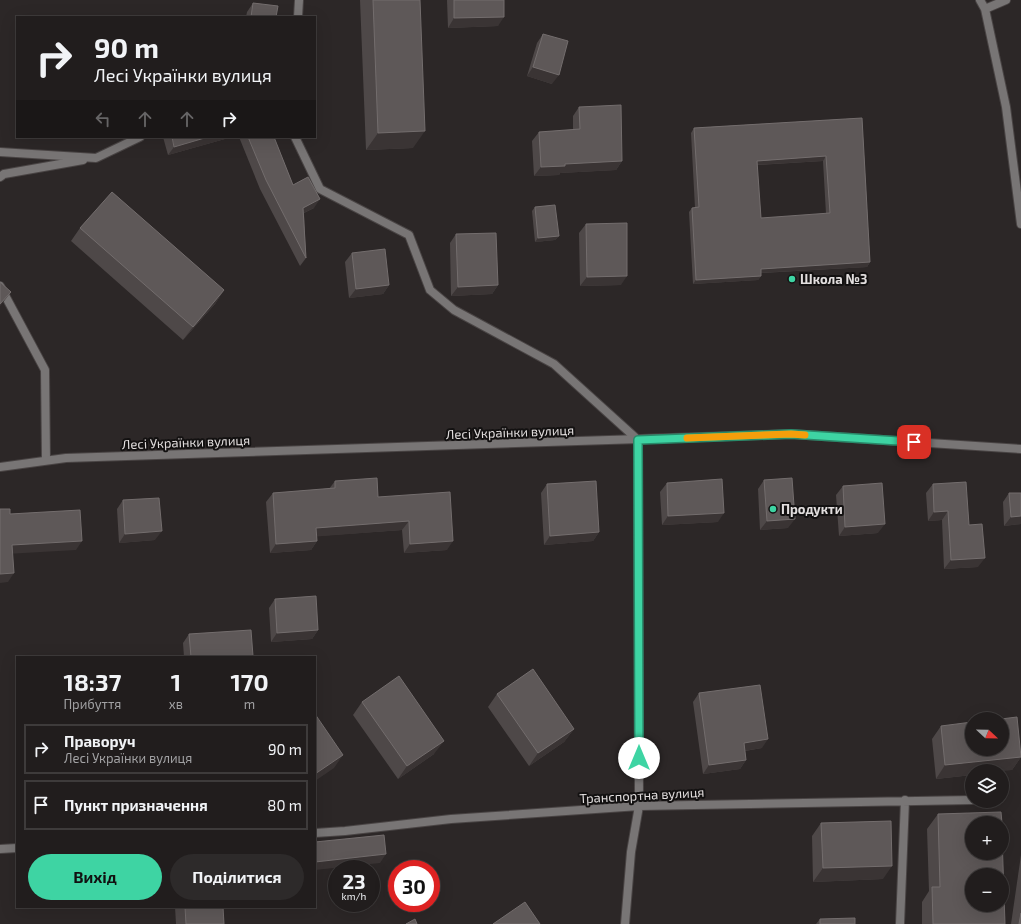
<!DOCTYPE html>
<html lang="uk">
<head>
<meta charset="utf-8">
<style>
  :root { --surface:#211d1d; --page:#2d2a2a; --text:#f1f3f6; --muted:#a2a2a4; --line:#3e3b3b; --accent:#3ed4a3 }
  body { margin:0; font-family:"Exo 2",sans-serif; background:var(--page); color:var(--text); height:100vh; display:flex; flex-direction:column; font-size:15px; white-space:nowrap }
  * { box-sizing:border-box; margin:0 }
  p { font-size:13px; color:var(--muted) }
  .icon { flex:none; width:22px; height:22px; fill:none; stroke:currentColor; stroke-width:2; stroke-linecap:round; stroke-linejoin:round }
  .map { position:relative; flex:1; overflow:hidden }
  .panel { position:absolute; left:16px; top:656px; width:300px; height:252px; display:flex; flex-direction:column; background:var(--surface); border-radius:0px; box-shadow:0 4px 16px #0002,0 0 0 1px var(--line) }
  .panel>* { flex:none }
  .hud { position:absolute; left:16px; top:16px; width:300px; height:122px; border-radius:0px; box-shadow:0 4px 16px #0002,0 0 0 1px var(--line); background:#211d1d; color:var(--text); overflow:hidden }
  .needle { width:26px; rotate:112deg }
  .buttons { position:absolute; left:965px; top:712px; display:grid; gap:8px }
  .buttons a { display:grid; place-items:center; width:44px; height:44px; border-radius:50%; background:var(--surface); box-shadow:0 4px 16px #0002,0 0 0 1px var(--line); font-size:20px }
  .speed { position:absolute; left:328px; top:860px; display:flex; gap:8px; font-size:20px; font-weight:700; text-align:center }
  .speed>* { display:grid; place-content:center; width:52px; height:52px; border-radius:50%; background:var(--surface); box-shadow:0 4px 16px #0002,0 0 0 1px var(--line); line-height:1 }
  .speed small { font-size:10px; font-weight:400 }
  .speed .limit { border:6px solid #d22; background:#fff; color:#111 }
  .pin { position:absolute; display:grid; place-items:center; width:34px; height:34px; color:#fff; margin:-17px; border-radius:8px; box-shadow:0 2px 6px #0006 }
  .me { position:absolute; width:44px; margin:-22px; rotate:0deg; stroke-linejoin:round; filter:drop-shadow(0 0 3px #0008) }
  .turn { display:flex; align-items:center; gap:14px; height:84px; padding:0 12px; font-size:18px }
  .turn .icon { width:52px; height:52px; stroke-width:2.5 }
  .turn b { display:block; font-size:28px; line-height:34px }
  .lanes { display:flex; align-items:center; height:38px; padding:0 12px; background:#0003; justify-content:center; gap:20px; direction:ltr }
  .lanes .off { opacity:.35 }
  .eta { display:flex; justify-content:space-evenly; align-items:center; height:68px; text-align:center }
  .eta b { font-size:24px; font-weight:700; line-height:28px }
  .button { display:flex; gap:8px; margin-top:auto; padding:8px 12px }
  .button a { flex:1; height:46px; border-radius:24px; background:var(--accent); color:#111; font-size:16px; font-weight:700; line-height:46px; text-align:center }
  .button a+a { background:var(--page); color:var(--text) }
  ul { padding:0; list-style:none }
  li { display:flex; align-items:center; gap:12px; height:50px; margin:0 8px 6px; padding:0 4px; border:2px solid var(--line); border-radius:0px }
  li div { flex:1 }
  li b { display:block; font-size:15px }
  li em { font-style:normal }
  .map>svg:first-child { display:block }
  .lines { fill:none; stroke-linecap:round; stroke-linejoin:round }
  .minor-casing { stroke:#494444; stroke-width:10 }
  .tertiary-casing { stroke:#494444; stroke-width:10 }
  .minor { stroke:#787575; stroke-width:8 }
  .tertiary { stroke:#787575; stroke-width:8 }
  .wall { fill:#4e4848; fill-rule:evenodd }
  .shaded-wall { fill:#3a3434 }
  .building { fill:#5e5858; stroke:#736d6d; fill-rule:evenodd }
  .route-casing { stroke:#288a6a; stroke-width:10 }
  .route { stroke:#3ed4a3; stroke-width:7 }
  .slow { stroke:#f59e0b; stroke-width:7 }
  .poi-dot { fill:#3ed4a3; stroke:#131111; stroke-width:1.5 }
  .labels { text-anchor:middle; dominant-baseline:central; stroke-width:4; stroke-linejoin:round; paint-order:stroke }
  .poi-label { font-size:13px; font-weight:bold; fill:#e2dede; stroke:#131111; text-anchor:start }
  .street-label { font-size:13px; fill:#e2dede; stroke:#131111 }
</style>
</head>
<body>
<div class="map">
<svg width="1021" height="924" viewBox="0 0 1021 924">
  <rect width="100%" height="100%" fill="#2c2727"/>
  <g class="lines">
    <g class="minor-casing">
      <path id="minor" d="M980,0l5,9 21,98 15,117
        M985,9l21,-9
        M298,17l1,-17
        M295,137l25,52 89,46 21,55 24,20 100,54 84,76 1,366 -8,46 -6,72
        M0,152l96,6 44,-21
        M0,177l4,-3 79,-14
        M0,286l45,84 1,90
        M315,833l30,-2 106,-12 188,-13 333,-6
        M0,849l17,-1
        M900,924l5,-124"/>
    </g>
    <g class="tertiary-casing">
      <path id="tertiary" d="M0,467l66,-9 725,-24 230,15"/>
    </g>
    <use href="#minor" class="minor"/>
    <use href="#tertiary" class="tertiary"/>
  </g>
  <path class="wall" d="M360,0h60l-7,148 -47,2z
    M447,0h57l-6,26 -50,2z
    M253,3l23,14h-30l1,-5z
    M543,34l9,50 -25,-8 10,-33z
    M579,107l43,54 -6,9 -56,3 -1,2 -25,1 -2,-35 7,-9 34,-2v-14z
    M862,118l8,144 -3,5 -106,6v3l-3,4 -65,4 -4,-72 3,-4h3l-4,-75 3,-5zM823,161l3,53 -65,4 -4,-53z
    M163,137h69l-64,18z
    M239,137h35l19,48 21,23 -10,5 2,45 -6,8 -40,-77z
    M535,207l24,29 -4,4 -20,2 -3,-31z
    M586,224l35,61 -41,1 -1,-53z
    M80,228l144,62 -9,14 -32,36 -112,-99z
    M456,234l42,51 -6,9 -41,2 -1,-53z
    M352,253l37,32 -6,9 -34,4 -4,-36z
    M764,480l24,48 -28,2 -2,-41z
    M335,481l43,16 69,53 -43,3 -2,-23 -85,6v5l-6,9 -41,3 -4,-51 7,-9 56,-4z
    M667,483l51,39 -56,3 -2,-33z
    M547,484l52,48 -6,9 -49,4 -3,-52z
    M933,484l36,41 9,42 -34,2 -2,-49 -14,1 -2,-28z
    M843,486l35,47 -39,3 -3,-41z
    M1009,493h12v31l-17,2 -1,-24z
    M123,500l32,40 -36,3 -2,-34z
    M275,599l43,31 -6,9 -41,3 -2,-34z
    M189,634l63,23h-68l-1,-14z
    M699,693l63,55 -17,3 1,9 -6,9 -37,5 -10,-72z
    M497,694l77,35 -10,13 -35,24 -41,-59z
    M362,702l72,52 -36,25 -45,-64z
    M941,726l80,31 -9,13 -40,1v4l-36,4 -4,-40z
    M938,814l67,110h-83v-22l7,-11 -2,-62z
    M821,823l62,56 -70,3 -1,-46z
    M1021,855v69h-10z
    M175,907h48l1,17h-48z
    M820,919l35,5h-39z"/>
  <path class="shaded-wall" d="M504,17l-6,9 -50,2 6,-10z
    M533,67l26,8 -7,9 -25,-8z
    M425,131l-12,17 -47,2 12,-17z
    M208,137h24l-64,18 6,-8z
    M826,156l-3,5 -70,4 4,-4z
    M622,161l-6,9 -56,3 -1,2 -25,1 7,-9 24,-3z
    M320,199l-6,9 -17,8 6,-8z
    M559,236l-4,4 -20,2 3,-4z
    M870,262l-3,5 -109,6 3,-4z
    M627,276l-6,9 -41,1 7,-9z
    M761,276l-3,4 -65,4 3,-4z
    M389,285l-6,9 -34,4 7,-9z
    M498,285l-6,9 -41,2 7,-9z
    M224,290l-9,14 -32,36 10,-13z
    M11,292l-10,13 -1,1v-2z
    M948,511l-6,9 -14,1 6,-9z
    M724,513l-6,9 -56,3 6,-9z
    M1021,516v8l-17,2 7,-9z
    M795,519l-7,9 -28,2 7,-9z
    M409,521l-7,9 -92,7 6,-9z
    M885,524l-7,9 -39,3 6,-9z
    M162,531l-7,9 -36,3 6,-9z
    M599,532l-6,9 -49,4 6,-9z
    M82,541l-6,9 -70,4 6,-9z
    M317,541l-6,9 -41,3 6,-9z
    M453,541l-6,9 -43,3 6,-9z
    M985,558l-7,9 -34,2 7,-9z
    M14,573l-6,9 -8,1v-9z
    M318,630l-6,9 -41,3 6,-9z
    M574,729l-10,13 -35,24 9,-13z
    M768,739l-6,9 -25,4 7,-9z
    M444,741l-10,13 -36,25 9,-13z
    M343,755l-9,13 -19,13v-7z
    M1021,757l-9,13 -10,1h-30v4l-36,4 9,-14z
    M746,760l-6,9 -37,5 6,-9z
    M386,854l-6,9 -65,7v-8z
    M892,866l-9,13 -70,3 10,-14z"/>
  <path class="building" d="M373,0h47l5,131 -47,2z
    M454,0h50v17l-50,1z
    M253,3l25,3 -2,11h-25z
    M543,34l25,7 -9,34 -26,-8z
    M621,105l1,56 -57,3v2l-24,1 -2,-35 41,-3 -1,-22z
    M862,118l8,144 -109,7v7l-65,4 -4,-72 7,-1 -5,-79zM826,156l4,57 -69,5 -4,-57z
    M172,137h36l-34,10z
    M248,137h26l19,48 15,-8 12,22 -17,9 3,50 -40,-78z
    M112,192l112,98 -31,37 -113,-99z
    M555,205l4,31 -21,2 -3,-31z
    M627,223v53l-40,1 -1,-53z
    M496,233l2,52 -40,2 -2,-53z
    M385,249l4,36 -33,4 -4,-36z
    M0,282l11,10 -11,12z
    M377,478l1,19 72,-5 3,49 -43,3 -1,-23 -93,7 1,13 -41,3 -3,-51 62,-5v-7z
    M792,478l3,41 -28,2 -3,-41z
    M722,479l2,34 -56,3 -1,-33z
    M596,481l3,51 -49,4 -3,-52z
    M966,482l3,43 13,-1 3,34 -34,2 -3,-49 -14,1 -1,-28z
    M882,483l3,41 -40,3 -2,-41z
    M1009,493h12v23l-10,1z
    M159,498l3,33 -37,3 -2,-34z
    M0,509h10v5l70,-4 2,31 -70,4 2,28 -14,1z
    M316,596l2,34 -41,3 -2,-34z
    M251,630l2,26 -15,1h-47l-2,-23z
    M533,669l41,60 -36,24 -41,-59z
    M399,676l45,65 -37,25 -45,-64z
    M760,685l8,54 -24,4 2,17 -37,5 -10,-72z
    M315,714l28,41 -28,19z
    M1017,717l4,40 -76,8 -4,-39 31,-4v27h30v-30h-1z
    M1001,812l1,11h-30v30h30v-17l3,88h-72l-1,-37h8l-2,-73zM972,875h30v30h-30z
    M891,821l1,45 -69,2 -2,-45z
    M384,835l2,19 -71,8v-20z
    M525,902l15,22h-47z
    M185,907h38l1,17h-38z
    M1021,913v11h-2z
    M855,918v6h-35v-5z
    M415,919l2,5h-11z"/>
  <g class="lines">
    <g class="route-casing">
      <path id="route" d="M639,758l-1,-318 153,-6 123,8"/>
    </g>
    <use href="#route" class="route"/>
    <path class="slow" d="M687,438l104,-4 14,1"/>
  </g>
  <g class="poi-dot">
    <circle cx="792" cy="279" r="4"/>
    <circle cx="773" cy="509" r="4"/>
  </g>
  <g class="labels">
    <g class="poi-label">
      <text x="800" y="279">Школа №3</text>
      <text x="781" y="509">Продукти</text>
    </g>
    <g class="street-label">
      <text transform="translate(510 432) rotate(-2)">Лесі Українки вулиця</text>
      <text transform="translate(186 442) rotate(-2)">Лесі Українки вулиця</text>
      <text transform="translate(642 795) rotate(-3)">Транспортна вулиця</text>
    </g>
  </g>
</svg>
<div class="buttons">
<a><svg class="needle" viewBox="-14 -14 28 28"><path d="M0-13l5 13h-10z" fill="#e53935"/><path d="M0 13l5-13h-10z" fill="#a2a2a4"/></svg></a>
<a><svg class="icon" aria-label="layers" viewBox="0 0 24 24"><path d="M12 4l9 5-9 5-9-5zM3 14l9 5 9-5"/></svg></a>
<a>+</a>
<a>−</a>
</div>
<div class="speed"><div>23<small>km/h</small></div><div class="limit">30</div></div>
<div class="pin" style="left:914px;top:442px;background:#d93025"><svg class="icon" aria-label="arrive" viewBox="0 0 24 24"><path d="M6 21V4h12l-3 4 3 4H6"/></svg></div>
<svg class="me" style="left:639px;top:758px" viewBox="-20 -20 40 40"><circle r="19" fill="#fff"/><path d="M0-13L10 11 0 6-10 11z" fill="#3ed4a3"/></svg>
<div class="hud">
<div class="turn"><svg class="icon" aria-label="right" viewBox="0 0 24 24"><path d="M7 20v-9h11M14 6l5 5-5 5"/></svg><div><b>90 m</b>Лесі Українки вулиця</div></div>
<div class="lanes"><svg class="icon off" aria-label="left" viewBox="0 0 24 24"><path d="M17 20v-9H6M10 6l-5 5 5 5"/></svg><svg class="icon off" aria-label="ahead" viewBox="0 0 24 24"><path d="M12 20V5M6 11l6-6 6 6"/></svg><svg class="icon off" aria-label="ahead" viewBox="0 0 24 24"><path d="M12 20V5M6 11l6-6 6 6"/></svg><svg class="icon" aria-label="right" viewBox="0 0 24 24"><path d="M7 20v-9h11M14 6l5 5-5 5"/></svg></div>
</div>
<section class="panel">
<div class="eta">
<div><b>18:37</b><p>Прибуття</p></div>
<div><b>1</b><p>хв</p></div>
<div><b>170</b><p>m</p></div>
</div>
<ul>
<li><svg class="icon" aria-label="right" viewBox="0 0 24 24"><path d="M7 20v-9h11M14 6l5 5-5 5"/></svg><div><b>Праворуч</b><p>Лесі Українки вулиця</p></div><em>90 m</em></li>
<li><svg class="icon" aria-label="arrive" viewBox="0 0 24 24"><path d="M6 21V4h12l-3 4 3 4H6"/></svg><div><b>Пункт призначення</b></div><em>80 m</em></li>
</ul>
<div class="button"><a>Вихід</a><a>Поділитися</a></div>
</section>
</div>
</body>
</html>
